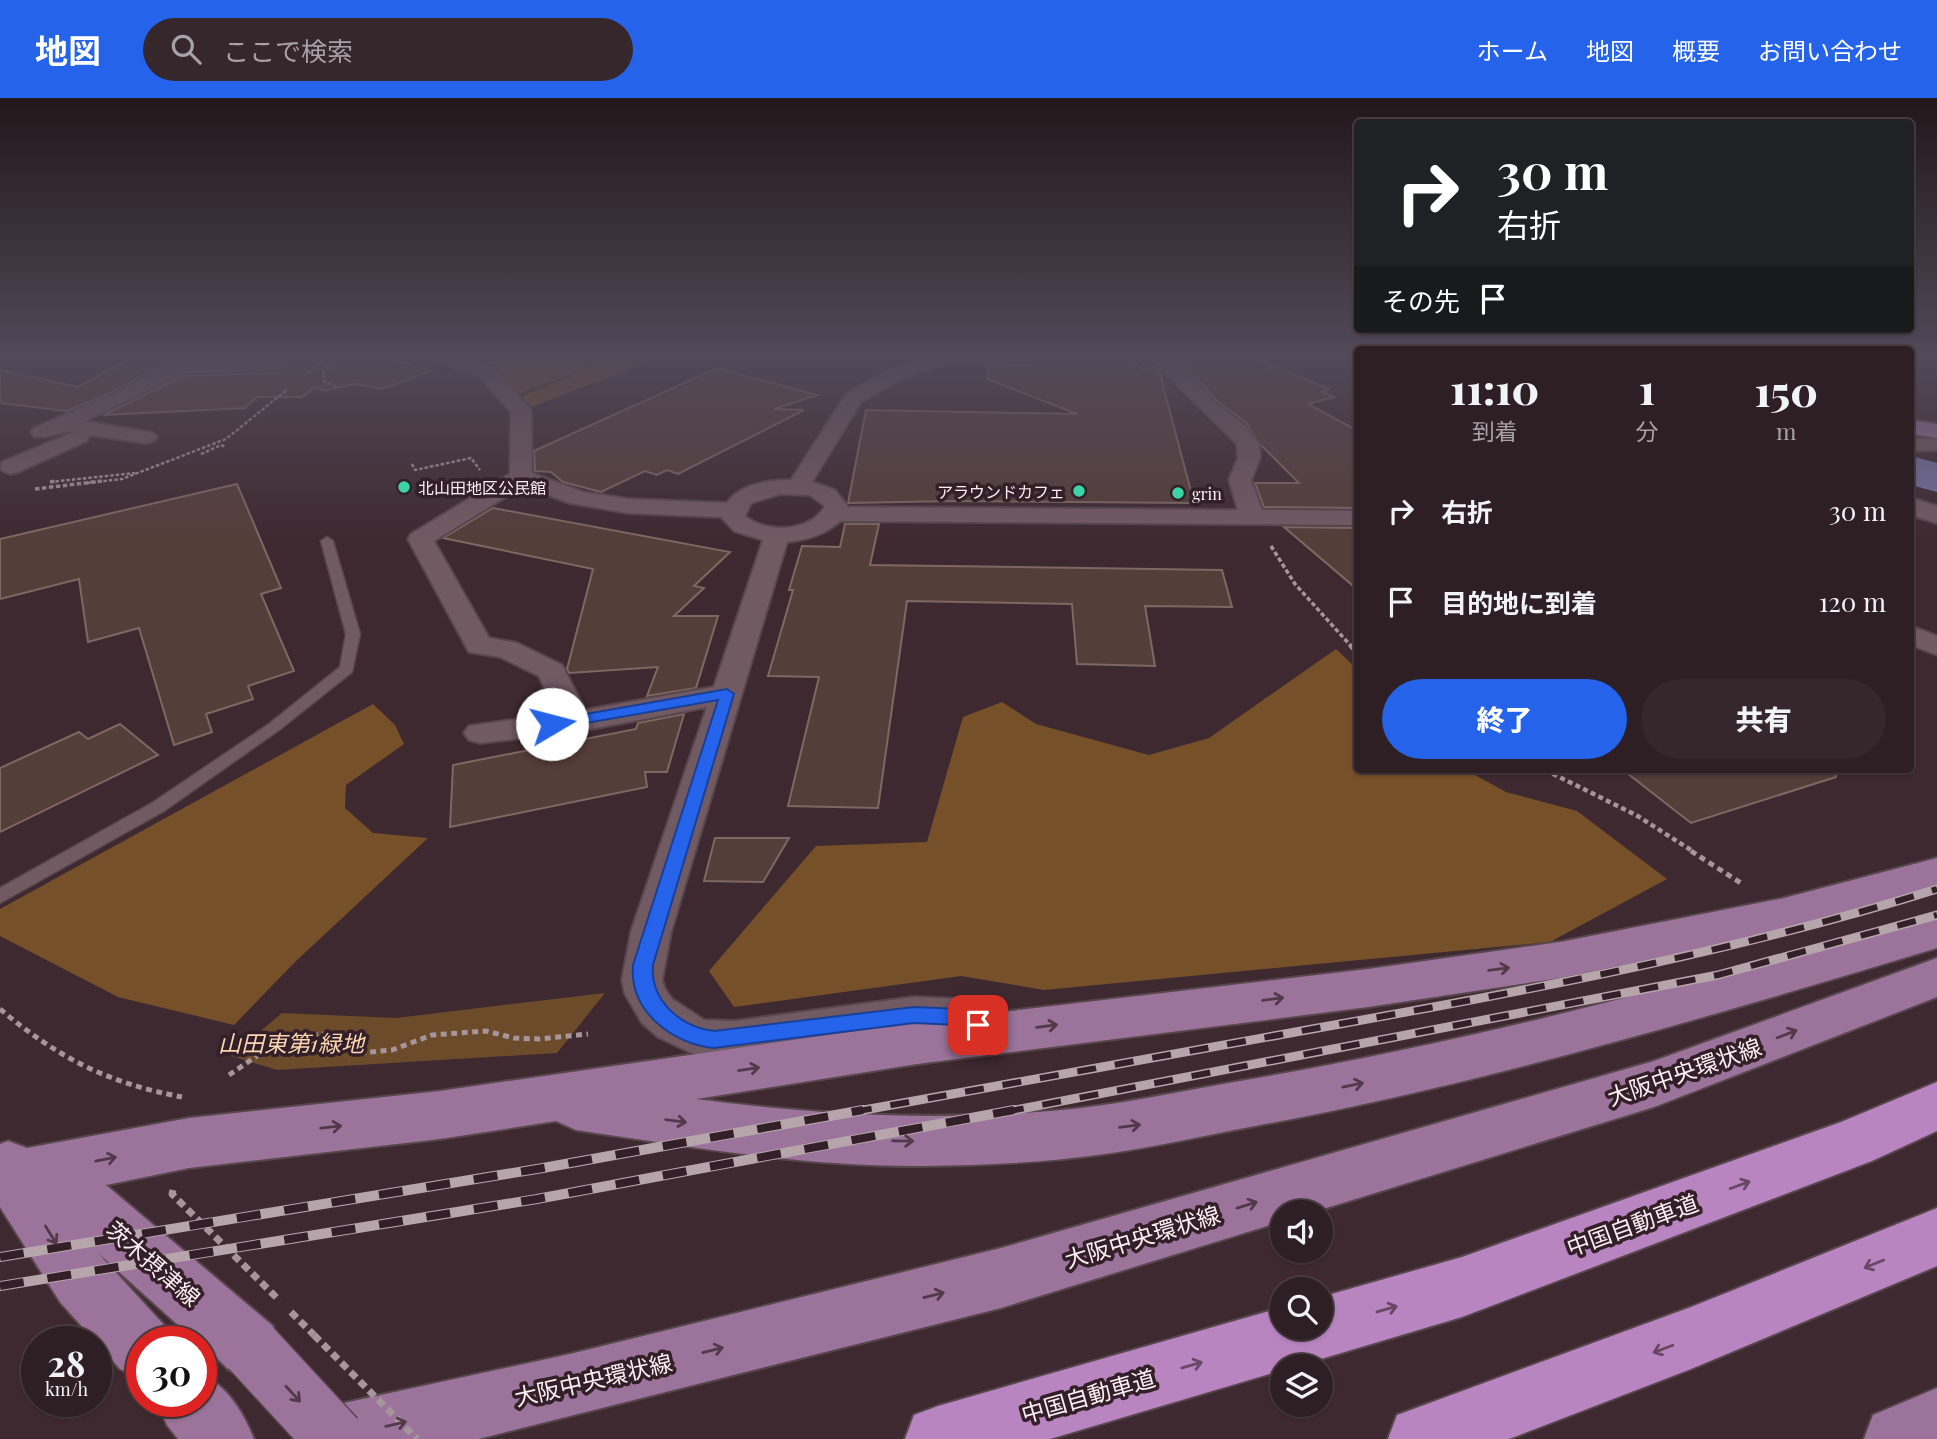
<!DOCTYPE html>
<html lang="ja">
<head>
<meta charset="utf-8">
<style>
  :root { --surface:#2e1f24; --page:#36272c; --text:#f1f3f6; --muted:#a7a2a6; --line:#493d41; --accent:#2563eb }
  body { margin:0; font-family:"Playfair Display","Noto Sans JP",serif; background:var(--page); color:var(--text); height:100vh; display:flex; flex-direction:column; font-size:26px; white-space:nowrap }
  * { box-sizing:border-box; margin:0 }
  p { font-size:23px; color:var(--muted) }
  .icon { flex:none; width:38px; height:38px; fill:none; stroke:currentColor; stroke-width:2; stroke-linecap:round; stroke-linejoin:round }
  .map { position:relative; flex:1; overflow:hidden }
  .side { position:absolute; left:1354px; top:248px; width:560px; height:427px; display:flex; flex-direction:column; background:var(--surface); border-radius:7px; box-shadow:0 2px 5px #0004,0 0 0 2px var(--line) }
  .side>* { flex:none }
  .hud { position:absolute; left:1354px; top:21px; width:560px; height:214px; border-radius:7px; box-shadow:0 2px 5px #0004,0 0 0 2px var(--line); background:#202124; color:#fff; overflow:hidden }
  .controls { position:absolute; left:1270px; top:1102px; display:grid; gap:14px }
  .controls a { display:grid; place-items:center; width:63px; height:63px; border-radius:50%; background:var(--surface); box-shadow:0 2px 5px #0004,0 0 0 2px var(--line); font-size:35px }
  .speed { position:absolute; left:21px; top:1228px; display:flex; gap:14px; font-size:35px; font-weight:700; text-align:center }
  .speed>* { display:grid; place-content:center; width:91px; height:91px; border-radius:50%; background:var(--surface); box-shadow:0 2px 5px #0004,0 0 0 2px var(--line); line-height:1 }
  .speed small { font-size:18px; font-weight:400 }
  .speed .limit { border:10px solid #d22; background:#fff; color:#111 }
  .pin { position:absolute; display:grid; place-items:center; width:60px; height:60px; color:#fff; margin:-30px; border-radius:14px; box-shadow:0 4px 10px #0006 }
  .me { position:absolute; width:77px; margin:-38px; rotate:82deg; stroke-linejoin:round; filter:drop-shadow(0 0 5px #0008) }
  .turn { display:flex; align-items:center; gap:24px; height:147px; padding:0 28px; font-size:32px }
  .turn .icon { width:91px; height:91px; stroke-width:2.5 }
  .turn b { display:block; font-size:49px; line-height:60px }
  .then { display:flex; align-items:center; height:66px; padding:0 28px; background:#0003; gap:14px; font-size:26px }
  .eta { display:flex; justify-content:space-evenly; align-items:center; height:119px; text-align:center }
  .eta b { font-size:42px; font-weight:800; line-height:49px }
  .action { display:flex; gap:14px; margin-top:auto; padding:14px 28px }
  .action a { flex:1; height:80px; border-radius:42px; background:var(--accent); color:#fff; font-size:28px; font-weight:800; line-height:80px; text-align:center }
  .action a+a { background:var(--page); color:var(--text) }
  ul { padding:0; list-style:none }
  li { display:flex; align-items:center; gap:21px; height:91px; padding:0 28px }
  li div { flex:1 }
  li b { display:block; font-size:26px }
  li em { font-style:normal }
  header { display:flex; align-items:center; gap:42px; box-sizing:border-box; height:98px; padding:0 35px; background:var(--accent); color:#fff }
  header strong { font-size:33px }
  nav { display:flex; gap:38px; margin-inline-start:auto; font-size:24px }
  .search { width:490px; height:63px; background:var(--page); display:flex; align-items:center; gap:18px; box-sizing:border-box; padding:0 24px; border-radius:38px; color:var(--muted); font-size:26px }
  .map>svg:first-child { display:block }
  .green { fill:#6c4b2b }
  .forest { fill:#765029 }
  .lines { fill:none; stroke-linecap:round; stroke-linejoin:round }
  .river { fill:#7672a3; fill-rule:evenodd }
  .building { fill:#553d39; stroke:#806762; stroke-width:2 }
  .service-casing { stroke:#58464d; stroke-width:3 }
  .minor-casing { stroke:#58464d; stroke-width:4 }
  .secondary-casing { stroke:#58464d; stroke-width:4 }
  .primary-casing { stroke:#58464d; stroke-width:4 }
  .motorway-casing { stroke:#58464d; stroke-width:4 }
  .path-far4 { stroke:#a6959b; stroke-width:2.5; stroke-dasharray:3.5 2; stroke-linecap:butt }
  .path-far3 { stroke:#a6959b; stroke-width:3.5; stroke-dasharray:4.5 2.5; stroke-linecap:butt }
  .path-far2 { stroke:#a6959b; stroke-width:4.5; stroke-dasharray:5 3.5; stroke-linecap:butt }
  .path-far1 { stroke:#a6959b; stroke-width:5; stroke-dasharray:6 4.5; stroke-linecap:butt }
  .path { stroke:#a6959b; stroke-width:7; stroke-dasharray:8 5; stroke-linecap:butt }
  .service { fill:#725a63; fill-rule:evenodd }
  .minor { fill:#725a63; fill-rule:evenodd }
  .secondary { fill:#725a63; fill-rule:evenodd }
  .primary { fill:#9c749b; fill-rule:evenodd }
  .motorway { fill:#b885c0; fill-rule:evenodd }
  .rail-far1-casing { stroke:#b6a5ab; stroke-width:9 }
  .rail-casing { stroke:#b6a5ab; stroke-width:10 }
  .rail-far1 { stroke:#331f27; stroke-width:6; stroke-dasharray:19; stroke-linecap:butt }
  .rail { stroke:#331f27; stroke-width:8; stroke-dasharray:24; stroke-linecap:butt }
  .primary-bridge-casing { stroke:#58464d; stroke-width:63; stroke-linecap:butt }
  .path-bridge { stroke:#a6959b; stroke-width:7; stroke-dasharray:8 5; stroke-linecap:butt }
  .primary-bridge { stroke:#9c749b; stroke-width:60 }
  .oneway { stroke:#52394a }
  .oneway2 { stroke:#684864 }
  .route { fill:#2563eb; stroke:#184099; stroke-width:2 }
  .poi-dot { fill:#3bd4a4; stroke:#331f27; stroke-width:2.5 }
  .labels { text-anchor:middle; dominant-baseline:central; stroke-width:7; stroke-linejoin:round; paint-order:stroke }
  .far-poi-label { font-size:16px; fill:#fdeef3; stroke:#331f27; text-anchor:start }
  .near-park-label { font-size:23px; font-style:italic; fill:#fbd5b2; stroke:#331f27 }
  .near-street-label { font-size:23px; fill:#fdeef3; stroke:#331f27 }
</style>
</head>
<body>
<header>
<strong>地図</strong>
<div class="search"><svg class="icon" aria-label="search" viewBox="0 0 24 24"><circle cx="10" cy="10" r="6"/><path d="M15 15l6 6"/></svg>ここで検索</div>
<nav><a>ホーム</a><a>地図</a><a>概要</a><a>お問い合わせ</a></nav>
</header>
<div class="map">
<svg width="1937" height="1341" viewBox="0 0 1937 1341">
  <rect width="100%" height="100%" fill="#3e2930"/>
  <path class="green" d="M510,255h62l18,14 -71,27 -25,-24 -14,-6z
    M605,895l-48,60 -280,17 -46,-14 51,-43 114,5z"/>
  <path class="forest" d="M577,255h94l-140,54 -9,-11 72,-29z
    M1336,551l22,21v100h108l40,22 71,19 90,68 -117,63 -506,48 -83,-14 -227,31 -25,-36 107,-125 111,-4 36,-125 39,-15 34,22 113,31 60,-17z
    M373,606l22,21 9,19 -58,41 -1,23 28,25 55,5 -133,124 -61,63 -116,-28 -118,-61v-27z"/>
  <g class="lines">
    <path class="river" d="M1911,358l26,7v29l-26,-7z"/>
  </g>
  <path class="building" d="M220,255h152l59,18 -49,18 -27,-5 -31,7 -9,-4 -13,10h-45l-12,11 -142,7 80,-39 96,-3 11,-8 -11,-10 -72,3z
    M1055,255h66l21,16 13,-2 4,3 35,133 -240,-2 -106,2 18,-93 211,4 -90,-35 1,-14 32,1 30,-6z
    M1225,255h18l86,36 -7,3 12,5 -26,7 50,27v77l-94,-1 -9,-24h44l-37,-37 -17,-24 -28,-21 -34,-38 30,-2z
    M138,256l40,1 -63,36 -48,20 -67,-8v-33l78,17z
    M717,270l100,27 -43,14 30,1 -126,64 -11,-4 -10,5 -12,-4 -44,21 -38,-10 -12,-10 -16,-1 -1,-20z
    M237,386l44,104 -20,6 33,77 -46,15 5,13 -47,15 6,18 -38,13 -35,-117 -51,14 -9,-63 -79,20v-60z
    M493,410l237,44 -36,34 10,2 -30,28h44l-22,72 -49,8 11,-29 -89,6 -2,-4 26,-100 -150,-31z
    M845,426h34l-9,41 352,5 10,37 -87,-1 10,60 -78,-2 -5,-60 -165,-3 -29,207 -90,-2 31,-129 -51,-1 25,-86h-4l13,-44 38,1z
    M1284,429l74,1v62z
    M684,616l-17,58h-22l2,15 -197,40 3,-62 183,-36 2,-6z
    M120,626l38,31 -158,77v-64l79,-36 9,7z
    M1623,672h212l1,7 -145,46z
    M715,740h74l-26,44 -59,-1z"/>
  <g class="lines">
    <g class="service-casing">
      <path id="service" d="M327,439l6,4 27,93 -8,38 -73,58 -115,81 -164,92v-15l152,-85 117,-79 71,-57 6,-33 -25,-93z"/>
    </g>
    <g class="minor-casing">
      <path id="minor" d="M187,255h21l-8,8 79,-3 9,6 -9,6 -97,3 -97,48 68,12 4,4 -4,4 -7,2 -57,-8 -2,6 -69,31 -8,2 -10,-5 2,-7 72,-30c-15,-2 -26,8 -40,4l-3,-4 3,-4 82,-35z
        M423,255h26l44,15 35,39 3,4 1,62 51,19 45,7 99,4c13,-19 42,-23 64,-23l55,-86 43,-24 54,-17h109l-3,4 -30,6 -69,-1 -47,16 -42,24 -49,80 23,8 13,17 390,3 -9,-30 9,-22 -1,-14 -92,-91h77l-9,5 -37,1 39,44 28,21 16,19 1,15 -9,22 11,30 96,1v14l-518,-4c-15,14 -33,19 -53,21l-116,390 -9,48 3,9 7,10 32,21 31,1 179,-24 47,2 50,21 6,13 -6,13 -15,5 -39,-17 -43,-1 -179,24 -37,-1 -40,-19 -16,-14 -17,-29 -3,-14 9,-48 76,-225 -132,25 -95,11 -11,-3 -5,-7 5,-7 87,-12 -17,-38 -39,-19 -31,-5 -61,-113 3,-5 99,-60 1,-62 -32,-36 -53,-19zM523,388l47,17 58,10 93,4 13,14 29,9 -49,147 -129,23 -23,-45 -45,-22 -28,-5 -55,-97zM780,396l30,1 15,11c-14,26 -58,28 -80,10l6,-13z
        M1937,340v12l-26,1v-12z
        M1911,528l26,10v19l-26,-10z"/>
    </g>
    <g class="secondary-casing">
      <path id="secondary" d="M1911,400l26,8v17l-26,-8z"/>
    </g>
    <g class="primary-casing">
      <path id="primary" d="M1911,322l26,4v14l-26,-4z
        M1937,760v32l-153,42 -224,46 -192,29 -451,57 -221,35c118,16 237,22 355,12 65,-5 130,-20 195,-31 234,-40 463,-102 691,-168v36c-225,68 -451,135 -682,178 -53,10 -105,22 -158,29 -57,8 -116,10 -174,11 -117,1 -232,-19 -347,-36l-20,-9 -116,18 -251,29 -83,17 167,141 10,22 -10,22 -22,10 -22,-10 -28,-28h-4l-99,-89 66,72 8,17h-30v36l-22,-9 -60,-67 -60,-95v-63l8,-3 19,7 162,-30 251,-27 477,-69 451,-53 192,-27 224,-44z
        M1937,860v39l-283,110 -344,106h-27v8l-282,87 -523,131h-181l9,-24 24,-9 240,-52 431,-106 653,-187z
        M201,1276c26,11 43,40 53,65h-76l-11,-14 -10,-23h44z
        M1937,1290v51h-73l9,-24z"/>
    </g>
    <g class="motorway-casing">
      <path id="motorway" d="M1937,984v49l-65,30 -410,156 -141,42 -38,8v3l-233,69h-145l9,-24 24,-9 345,-99v21h38v-31l141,-40 379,-135z
        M1937,1110v58l-246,103 -182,70h-121l9,-24 294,-108z"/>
    </g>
    <path class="path-far4" d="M308,275l23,-20
      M336,289l-12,-6 -1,-9 19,-19
      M201,356l20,-9 5,2
      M412,366l3,6 56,-12 9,12
      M50,384l85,-9
      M87,385l35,-4 104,-40 62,-50"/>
    <path class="path-far3" d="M50,384l6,-1
      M35,391l67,-8
      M1271,448l24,38 56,62"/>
    <path class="path-far2" d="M1350,547l8,9
      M1545,672l91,45 58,37"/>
    <path class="path-far1" d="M1691,753l53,34
      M0,911c58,49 108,74 182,88
      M229,977l54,-37 42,-4 36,19 31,-3 40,-15 54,-4 28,7 25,1 49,-5"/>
    <path class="path" d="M173,1092l-1,4 108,107
      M291,1214l23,23"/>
    <use href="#service" class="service"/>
    <use href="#minor" class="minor"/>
    <use href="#secondary" class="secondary"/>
    <use href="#primary" class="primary"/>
    <use href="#motorway" class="motorway"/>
    <g class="rail-far1-casing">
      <path id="rail-far1" d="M853,1014c162,-29 325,-59 487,-88 201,-36 402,-74 597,-135
        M1005,1014l713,-137 219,-60"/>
    </g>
    <g class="rail-casing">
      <path id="rail" d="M0,1159l543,-89 320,-58
        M0,1188l537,-87 477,-89"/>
    </g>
    <use href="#rail-far1" class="rail-far1"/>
    <use href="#rail" class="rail"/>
    <g class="primary-bridge-casing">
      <path id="primary-bridge" d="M251,1250l84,91"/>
    </g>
    <path class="path-bridge" d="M314,1237l103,104"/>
    <use href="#primary-bridge" class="primary-bridge"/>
  </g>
  <defs><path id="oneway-shaft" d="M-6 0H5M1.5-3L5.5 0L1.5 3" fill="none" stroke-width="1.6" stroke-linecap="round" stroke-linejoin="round" transform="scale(1.75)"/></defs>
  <g class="oneway">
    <use href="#oneway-shaft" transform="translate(1499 871) rotate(-8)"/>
    <use href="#oneway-shaft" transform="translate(1273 901) rotate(-7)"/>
    <use href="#oneway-shaft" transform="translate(1047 928) rotate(-7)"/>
    <use href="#oneway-shaft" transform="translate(1787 936) rotate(-21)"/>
    <use href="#oneway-shaft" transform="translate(749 971) rotate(-9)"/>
    <use href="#oneway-shaft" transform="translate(1353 987) rotate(-12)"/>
    <use href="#oneway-shaft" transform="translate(676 1023) rotate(8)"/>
    <use href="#oneway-shaft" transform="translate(1130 1028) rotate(-8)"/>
    <use href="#oneway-shaft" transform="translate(331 1029) rotate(-6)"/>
    <use href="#oneway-shaft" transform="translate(903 1043) rotate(1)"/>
    <use href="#oneway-shaft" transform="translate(106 1061) rotate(-11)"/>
    <use href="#oneway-shaft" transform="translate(1247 1107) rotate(-17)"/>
    <use href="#oneway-shaft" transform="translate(51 1137) rotate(58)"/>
    <use href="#oneway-shaft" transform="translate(934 1197) rotate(-14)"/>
    <use href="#oneway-shaft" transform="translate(713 1252) rotate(-14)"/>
    <use href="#oneway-shaft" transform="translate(293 1296) rotate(47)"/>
    <use href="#oneway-shaft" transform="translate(396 1326) rotate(-13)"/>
  </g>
  <g class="oneway2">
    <use href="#oneway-shaft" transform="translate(1740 1087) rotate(-20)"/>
    <use href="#oneway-shaft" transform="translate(1874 1166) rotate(158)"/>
    <use href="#oneway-shaft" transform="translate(1387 1211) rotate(-16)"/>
    <use href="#oneway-shaft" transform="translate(1663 1251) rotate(159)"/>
    <use href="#oneway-shaft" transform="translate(1192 1267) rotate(-16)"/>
  </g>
  <linearGradient id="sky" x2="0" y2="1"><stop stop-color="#22171a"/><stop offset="0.58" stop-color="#524959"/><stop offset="1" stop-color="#524959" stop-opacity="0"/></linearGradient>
  <rect width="1937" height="443" fill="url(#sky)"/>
  <path class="route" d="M727,591l7,5 -81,271c-3,35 27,62 61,66l200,-24 47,2 25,10 3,6 -3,6 -8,3 -19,-9 -45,-2 -200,25c-42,-4 -85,-37 -81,-83l85,-265 -166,29 -8,-5 8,-4z"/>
  <g class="poi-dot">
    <circle cx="404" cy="389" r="7"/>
    <circle cx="1079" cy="393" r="7"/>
    <circle cx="1178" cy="395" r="7"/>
  </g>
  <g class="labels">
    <g class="far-poi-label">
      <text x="418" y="389">北山田地区公民館</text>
      <text x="1065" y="393" text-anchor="end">アラウンドカフェ</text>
      <text x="1192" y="395">grin</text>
    </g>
    <g class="near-park-label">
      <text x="291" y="944">山田東第1緑地</text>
    </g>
    <g class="near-street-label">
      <text transform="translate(1684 973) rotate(-19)">大阪中央環状線</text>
      <text transform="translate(1632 1126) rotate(-20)">中国自動車道</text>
      <text transform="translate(1142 1138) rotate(-17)">大阪中央環状線</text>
      <text transform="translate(154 1165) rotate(41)">茨木摂津線</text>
      <text transform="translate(593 1281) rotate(-13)">大阪中央環状線</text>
      <text transform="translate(1088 1297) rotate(-16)">中国自動車道</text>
    </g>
  </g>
</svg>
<div class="controls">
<a><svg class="icon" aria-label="sound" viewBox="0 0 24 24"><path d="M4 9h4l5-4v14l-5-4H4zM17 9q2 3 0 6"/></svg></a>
<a><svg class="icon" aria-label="search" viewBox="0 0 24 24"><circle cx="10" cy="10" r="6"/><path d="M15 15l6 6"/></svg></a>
<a><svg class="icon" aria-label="layers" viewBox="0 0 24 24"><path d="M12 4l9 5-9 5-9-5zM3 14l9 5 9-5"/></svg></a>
</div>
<div class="speed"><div>28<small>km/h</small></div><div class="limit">30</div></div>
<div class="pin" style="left:978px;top:927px;background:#d93025"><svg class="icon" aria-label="arrive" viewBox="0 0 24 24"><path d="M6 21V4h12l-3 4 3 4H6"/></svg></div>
<svg class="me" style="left:552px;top:626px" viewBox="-20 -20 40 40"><circle r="19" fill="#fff"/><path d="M0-13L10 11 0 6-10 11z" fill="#2563eb"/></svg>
<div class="hud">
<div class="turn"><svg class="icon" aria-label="right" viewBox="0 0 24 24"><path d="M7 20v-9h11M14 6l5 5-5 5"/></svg><div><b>30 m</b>右折</div></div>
<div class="then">その先<svg class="icon" aria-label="arrive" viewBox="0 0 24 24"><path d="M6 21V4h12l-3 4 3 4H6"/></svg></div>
</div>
<section class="side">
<div class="eta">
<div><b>11:10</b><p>到着</p></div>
<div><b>1</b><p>分</p></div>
<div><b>150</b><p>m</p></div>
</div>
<ul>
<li><svg class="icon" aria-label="right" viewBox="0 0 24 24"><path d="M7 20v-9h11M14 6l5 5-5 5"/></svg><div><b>右折</b></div><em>30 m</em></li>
<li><svg class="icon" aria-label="arrive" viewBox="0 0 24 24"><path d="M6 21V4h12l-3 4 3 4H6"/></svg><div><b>目的地に到着</b></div><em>120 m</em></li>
</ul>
<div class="action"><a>終了</a><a>共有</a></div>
</section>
</div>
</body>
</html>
